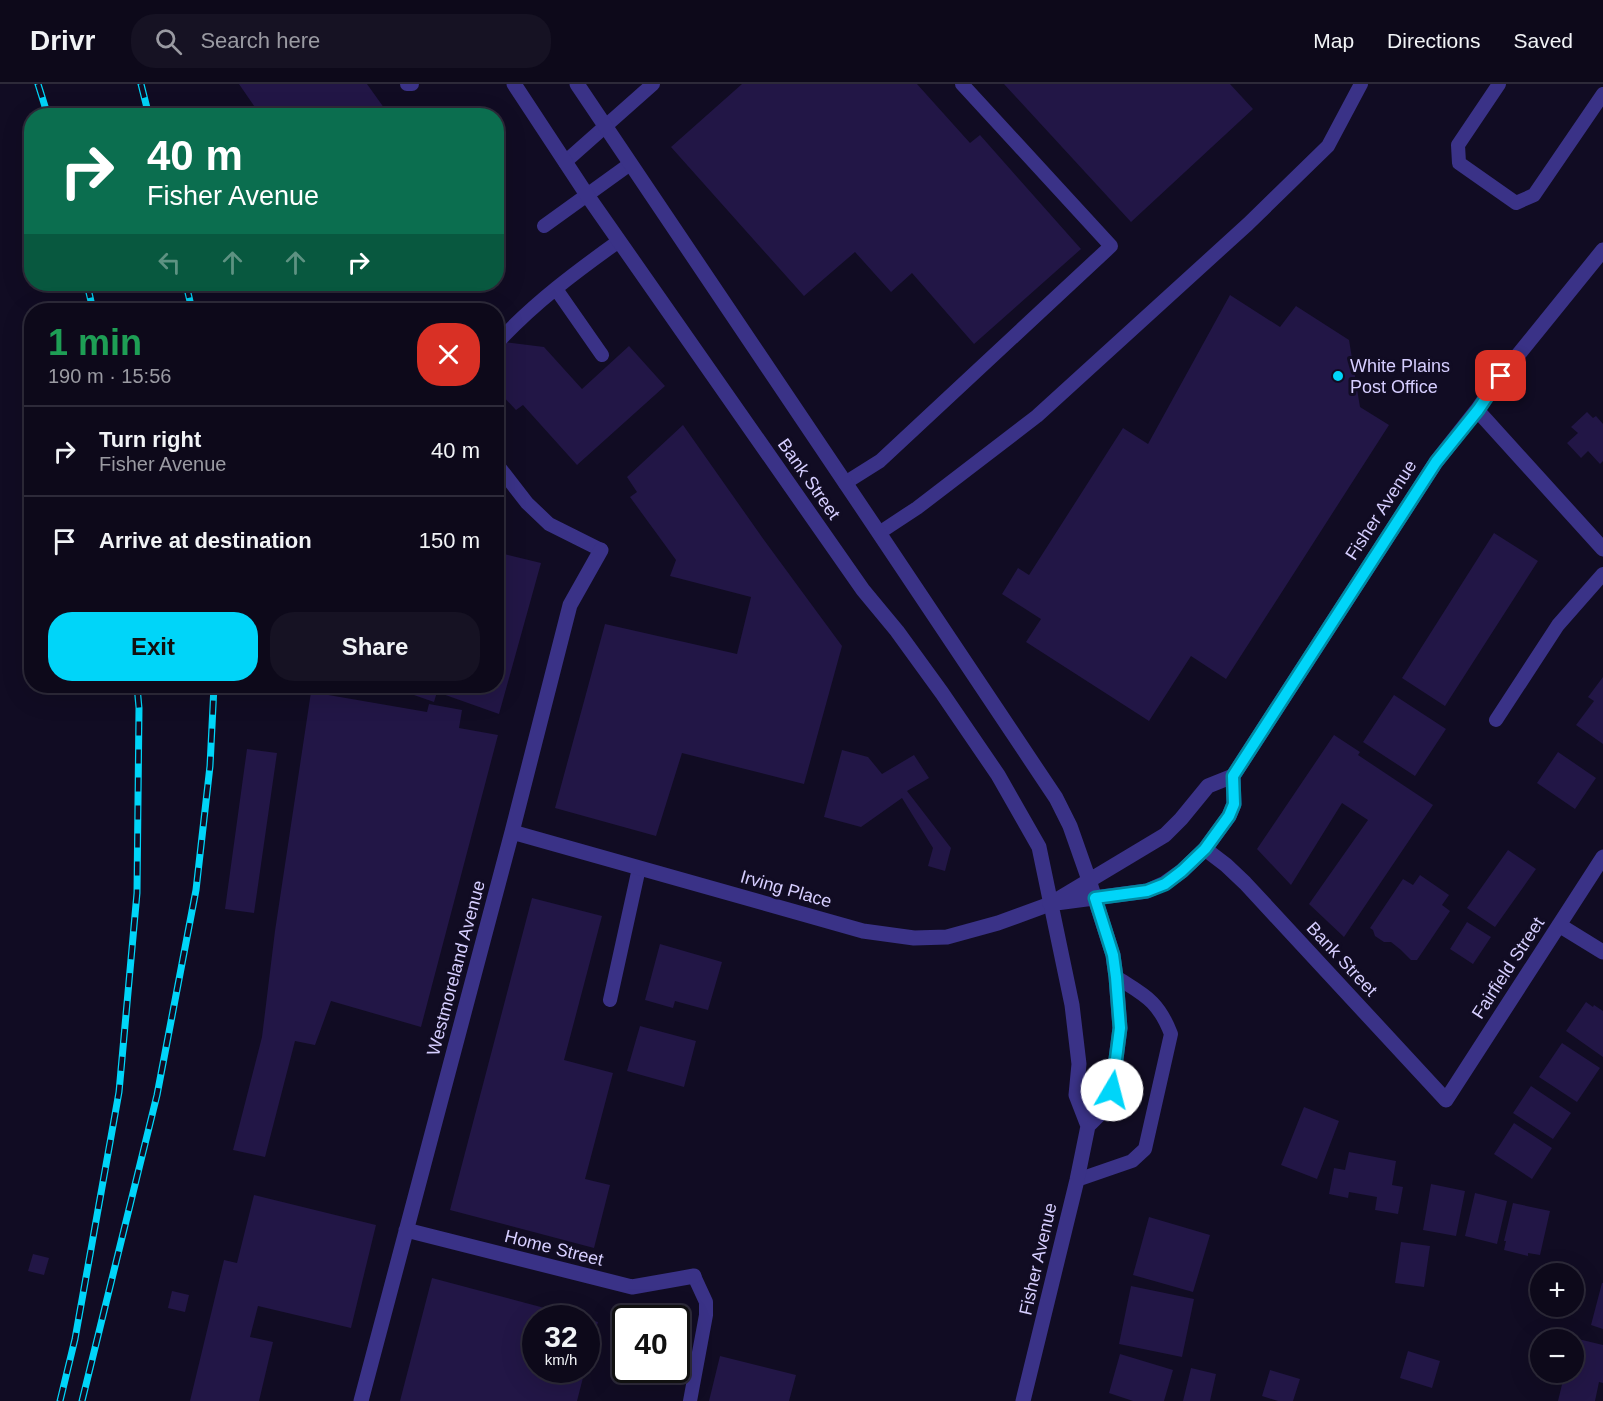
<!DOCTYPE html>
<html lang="en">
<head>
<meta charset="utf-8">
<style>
  :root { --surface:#0d091a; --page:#161223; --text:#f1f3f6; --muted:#9a9aa2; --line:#2d2a39; --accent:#00d5f9 }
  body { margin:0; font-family:Arial,sans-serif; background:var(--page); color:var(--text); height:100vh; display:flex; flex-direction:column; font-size:22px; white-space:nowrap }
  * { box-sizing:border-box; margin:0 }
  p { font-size:20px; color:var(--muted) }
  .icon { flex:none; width:33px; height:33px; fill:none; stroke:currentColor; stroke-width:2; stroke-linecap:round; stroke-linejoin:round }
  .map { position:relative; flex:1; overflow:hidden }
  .side { position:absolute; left:24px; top:219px; width:480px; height:390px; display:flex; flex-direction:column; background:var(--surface); border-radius:24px; box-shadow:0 6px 24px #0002,0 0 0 2px var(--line) }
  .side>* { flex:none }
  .guide { position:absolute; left:24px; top:24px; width:480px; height:183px; border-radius:24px; box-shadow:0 6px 24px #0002,0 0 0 2px var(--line); background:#0b6e4f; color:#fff; overflow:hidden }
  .fabs { position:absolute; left:1530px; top:1179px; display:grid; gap:12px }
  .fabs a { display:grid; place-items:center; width:54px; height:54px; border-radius:50%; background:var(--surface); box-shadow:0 6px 24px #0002,0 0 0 2px var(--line); font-size:30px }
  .speed { position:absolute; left:522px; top:1221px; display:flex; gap:12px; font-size:30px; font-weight:700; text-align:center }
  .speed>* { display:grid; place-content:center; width:78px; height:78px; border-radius:50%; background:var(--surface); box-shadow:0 6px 24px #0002,0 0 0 2px var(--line); line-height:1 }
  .speed small { font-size:15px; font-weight:400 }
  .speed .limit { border:3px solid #111; border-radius:9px; background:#fff; color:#111 }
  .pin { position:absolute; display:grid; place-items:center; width:51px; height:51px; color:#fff; margin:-26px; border-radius:12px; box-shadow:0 3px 9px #0006 }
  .me { position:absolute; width:66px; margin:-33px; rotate:8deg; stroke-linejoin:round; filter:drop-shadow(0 0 4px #0008) }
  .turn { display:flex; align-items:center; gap:21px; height:126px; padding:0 24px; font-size:27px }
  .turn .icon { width:78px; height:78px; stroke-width:2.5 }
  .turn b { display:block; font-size:42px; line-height:51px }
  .lanes { display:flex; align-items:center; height:57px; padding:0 24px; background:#0003; justify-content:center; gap:30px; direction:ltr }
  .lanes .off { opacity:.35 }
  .round { display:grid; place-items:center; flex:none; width:63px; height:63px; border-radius:24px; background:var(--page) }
  .overview { display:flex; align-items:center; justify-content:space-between; height:102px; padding:0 24px }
  h1 { font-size:36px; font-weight:700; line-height:45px; color:#1e9e55 }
  .button { display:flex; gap:12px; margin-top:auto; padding:12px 24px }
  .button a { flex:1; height:69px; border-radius:24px; background:var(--accent); color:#111; font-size:24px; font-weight:700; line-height:69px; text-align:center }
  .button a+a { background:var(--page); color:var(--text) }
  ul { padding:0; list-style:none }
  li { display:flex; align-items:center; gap:18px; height:90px; padding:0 24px; border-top:2px solid var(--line) }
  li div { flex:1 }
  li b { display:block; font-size:22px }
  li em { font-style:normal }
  header { display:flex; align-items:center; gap:36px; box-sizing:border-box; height:84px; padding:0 30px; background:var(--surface); border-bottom:2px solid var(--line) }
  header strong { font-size:28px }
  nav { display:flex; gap:33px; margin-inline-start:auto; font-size:21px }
  .search { width:420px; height:54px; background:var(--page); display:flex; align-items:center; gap:15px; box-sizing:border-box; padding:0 21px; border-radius:24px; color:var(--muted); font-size:22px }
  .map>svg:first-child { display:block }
  .building { fill:#221646 }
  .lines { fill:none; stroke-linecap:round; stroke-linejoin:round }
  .service { stroke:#3a3287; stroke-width:14 }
  .minor { stroke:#3a3287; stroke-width:15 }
  .tertiary { stroke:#3a3287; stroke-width:15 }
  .rail-casing { stroke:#00d5f9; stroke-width:7 }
  .rail { stroke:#110c23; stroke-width:4.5; stroke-dasharray:14; stroke-linecap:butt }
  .route-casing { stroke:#008aa2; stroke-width:15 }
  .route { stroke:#00d5f9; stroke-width:10 }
  .poi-dot { fill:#00d5f9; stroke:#110c23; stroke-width:2 }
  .labels { text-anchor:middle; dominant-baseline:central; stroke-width:6; stroke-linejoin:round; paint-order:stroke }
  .poi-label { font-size:18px; fill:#d6ceff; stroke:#110c23; text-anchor:start }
  .street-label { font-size:18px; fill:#d6ceff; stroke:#110c23 }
</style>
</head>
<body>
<header>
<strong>Drivr</strong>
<div class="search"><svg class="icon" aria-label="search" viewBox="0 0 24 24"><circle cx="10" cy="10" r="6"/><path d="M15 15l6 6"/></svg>Search here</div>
<nav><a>Map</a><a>Directions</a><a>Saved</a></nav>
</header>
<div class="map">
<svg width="1603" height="1317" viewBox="0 0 1603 1317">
  <rect width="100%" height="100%" fill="#110c23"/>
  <path class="building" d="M239,0h128l20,28 -4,4h-122z
    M742,0h175l53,59 10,-8 101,114 -107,95 -62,-71 -21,19 -36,-40 -51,44 -133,-149z
    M1004,0h226l23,25 -122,113z
    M1230,211l50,32 16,-21 53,34 11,67 29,18 -163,254 -35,-23 -42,65 -123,-79 15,-23 -39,-25 16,-26 11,7 94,-147 25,16z
    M496,257l48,6 38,42 47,-43 36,40 -88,79 -54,-60 -7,5 -20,-21z
    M1587,328l6,6 3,-2 7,8v37l-3,3 -12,-13 -7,7 -14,-15 11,-10 -7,-6z
    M683,341l81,115 78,106 -38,138 -122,-31 -26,83 -101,-28 50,-184 132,30 14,-57 -81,-21 6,-16 -46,-63 7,-5 -10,-15z
    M1494,449l44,28 -93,145 -43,-28z
    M496,468l45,11 -42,151 -62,-22 -3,10 -46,-16h108z
    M1603,593v67l-27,-19 18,-24 -6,-4z
    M311,608l116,20 2,-8 33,6 -3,18 39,7 -77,292 -90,-26 -16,44 -20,-4 -30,116 -32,-7 29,-113 13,-106z
    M1394,611l52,34 -31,47 -52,-34z
    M1334,651l26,17 -2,3 75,50 -89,132 -35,-33 59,-84 -26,-17 -51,82 -34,-36z
    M247,665l30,4 -23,160 -29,-4z
    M842,666l26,7 14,17 32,-19 15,23 -22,13 44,57 -6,23 -17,-5 5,-18 -31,-50 -41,29 -37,-10z
    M1558,668l38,26 -21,31 -38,-26z
    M1508,766l28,19 -41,58 -28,-19z
    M1420,791l29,20 -7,10 8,6 -33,49h-6l-10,-10 -10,-8h-7l-9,-6 -2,-6 -3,-2 33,-49 10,6z
    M532,814l70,18 -38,144 49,13 -28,106 25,6 -16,63 -144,-38z
    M1467,838l24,15 -18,27 -23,-15z
    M660,860l62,18 -14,48 -33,-9 -2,7 -28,-8z
    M1586,918l7,5 1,-2 9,6v46l-37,-26z
    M640,942l56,15 -12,46 -57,-16z
    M1562,959l38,25 -23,34 -38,-25z
    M1531,1002l40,27 -18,26 -40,-26z
    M1304,1023l35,14 -22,58 -36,-14z
    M1514,1039l38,25 -20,31 -38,-25z
    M1349,1068l47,9 -4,24 11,2 -5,27 -23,-4 2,-13 -28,-5 -1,6 -19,-4 5,-26 11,2z
    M1431,1100l34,7 -9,45 -33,-6z
    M1475,1109l32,8 -10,43 -32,-8z
    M254,1111l122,30 -25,103 -93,-22 -8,31 23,5 -14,59h-69l34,-141 13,3z
    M1513,1119l37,8 -10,44 -12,-2v3l-24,-6 2,-9h-2z
    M1149,1133l61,18 -17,57 -60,-17z
    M1401,1158l29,4 -6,41 -29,-4z
    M33,1170l16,4 -5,17 -16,-4z
    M432,1194l150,40h-46v52h49l-8,31h-177z
    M1602,1199h1v46l-12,-4z
    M1131,1202l63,13 -12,58 -63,-13z
    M172,1207l17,4 -4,17 -17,-4z
    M586,1235l12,3 -11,40h-1z
    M1574,1254l29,7v38l-4,-1 -4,19h-37l7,-29h9z
    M1408,1267l32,10 -8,27 -32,-10z
    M1120,1270l53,16 -9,31h-31l-24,-8z
    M720,1272l76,19 -7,26h-80z
    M1191,1284l25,6 -6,27h-27z
    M1270,1286l30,9 -7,22h-15l-16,-5z"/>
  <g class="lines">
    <path class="service" d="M407,0h5
      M1499,0l-41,61 1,18 57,40 18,-8 69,-101
      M565,78l88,-78
      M544,142l86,-62
      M556,205l46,66
      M499,257c35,-38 78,-70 120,-100
      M496,379l31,40 22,21 52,26
      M845,399l35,-22 231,-215 -149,-162
      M879,449l38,-25 120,-92 211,-192 80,-78 33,-62
      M1496,636l62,-95 45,-51
      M610,916l29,-132
      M1077,1096l55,-19 13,-12 26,-115c-13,-34 -27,-39 -55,-57
      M690,1317l16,-86v-13l-12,-26"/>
    <path class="minor" d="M512,748l351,99 51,7 33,-1 51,-14 52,-19
      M1205,765l21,16 19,18 201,217 157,-243
      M1559,841l44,27
      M406,1146l226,57 62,-11
      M361,1317l151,-569 58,-227 31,-55"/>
    <path class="tertiary" d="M514,0l73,111 276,395 34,41 45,62 56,82 41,72 33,158 7,59 -3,31 12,31 -11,54 -54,221
      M577,0l302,449 177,265 14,28 19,54 24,75 3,22 4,51 -10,76 -22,22
      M1477,326l126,139
      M1056,819l91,-12 18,-8 17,-12 23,-22 24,-33 5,-12 -1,-28
      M1050,820l115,-69 16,-16 27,-33 25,-10 203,-314 41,-52 24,-34 102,-126"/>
    <g class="rail-casing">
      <path id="rail" d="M38,0l10,32
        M141,0l8,32
        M87,200l6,26
        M186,200l6,26
        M60,1317l15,-62 44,-247 18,-199 2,-185 -2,-22
        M82,1317l75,-306 39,-205 14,-124 4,-80"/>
    </g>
    <use href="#rail" class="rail"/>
  </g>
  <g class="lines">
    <g class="route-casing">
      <path id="route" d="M1112,1006l8,-62 -4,-51 -3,-22 -18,-57 52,-7 18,-7 17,-13 23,-22 24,-33 5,-12 -1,-28 203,-314 42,-52 23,-34"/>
    </g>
    <use href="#route" class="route"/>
  </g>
  <circle class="poi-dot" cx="1338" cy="292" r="6"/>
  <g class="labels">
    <g class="poi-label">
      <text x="1350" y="282">White Plains<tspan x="1350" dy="21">Post Office</tspan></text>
    </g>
    <g class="street-label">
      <text transform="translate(809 395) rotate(55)">Bank Street</text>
      <text transform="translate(1381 426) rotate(-57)">Fisher Avenue</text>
      <text transform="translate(786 805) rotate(16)">Irving Place</text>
      <text transform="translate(1342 875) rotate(47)">Bank Street</text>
      <text transform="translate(456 884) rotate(-75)">Westmoreland Avenue</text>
      <text transform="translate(1508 884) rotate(-57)">Fairfield Street</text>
      <text transform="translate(554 1164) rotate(14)">Home Street</text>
      <text transform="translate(1038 1175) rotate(-77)">Fisher Avenue</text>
    </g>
  </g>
</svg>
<div class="fabs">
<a>+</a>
<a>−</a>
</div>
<div class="speed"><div>32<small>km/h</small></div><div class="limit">40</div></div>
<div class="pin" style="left:1501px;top:292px;background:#d93025"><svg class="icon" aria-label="arrive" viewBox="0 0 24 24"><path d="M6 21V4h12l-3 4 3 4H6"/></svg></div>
<svg class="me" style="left:1112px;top:1006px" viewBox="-20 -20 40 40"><circle r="19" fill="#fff"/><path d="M0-13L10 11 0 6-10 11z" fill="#00d5f9"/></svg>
<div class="guide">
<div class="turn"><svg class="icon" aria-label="right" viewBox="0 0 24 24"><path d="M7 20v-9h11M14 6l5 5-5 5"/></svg><div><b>40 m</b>Fisher Avenue</div></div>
<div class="lanes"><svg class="icon off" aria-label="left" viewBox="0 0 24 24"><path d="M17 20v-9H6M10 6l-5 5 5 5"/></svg><svg class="icon off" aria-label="ahead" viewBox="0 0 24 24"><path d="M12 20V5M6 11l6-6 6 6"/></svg><svg class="icon off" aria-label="ahead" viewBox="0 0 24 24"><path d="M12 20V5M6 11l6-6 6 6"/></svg><svg class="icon" aria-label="right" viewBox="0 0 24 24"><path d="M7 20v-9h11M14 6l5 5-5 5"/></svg></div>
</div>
<section class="side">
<div class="overview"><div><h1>1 min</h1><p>190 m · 15:56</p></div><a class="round" style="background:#d93025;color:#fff"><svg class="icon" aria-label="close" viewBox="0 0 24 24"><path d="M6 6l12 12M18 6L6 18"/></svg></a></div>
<ul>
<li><svg class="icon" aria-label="right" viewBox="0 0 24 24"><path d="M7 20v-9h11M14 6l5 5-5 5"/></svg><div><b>Turn right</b><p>Fisher Avenue</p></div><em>40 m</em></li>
<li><svg class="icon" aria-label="arrive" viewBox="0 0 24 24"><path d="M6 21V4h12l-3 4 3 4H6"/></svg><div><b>Arrive at destination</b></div><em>150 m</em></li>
</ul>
<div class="button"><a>Exit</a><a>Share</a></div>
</section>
</div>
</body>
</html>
